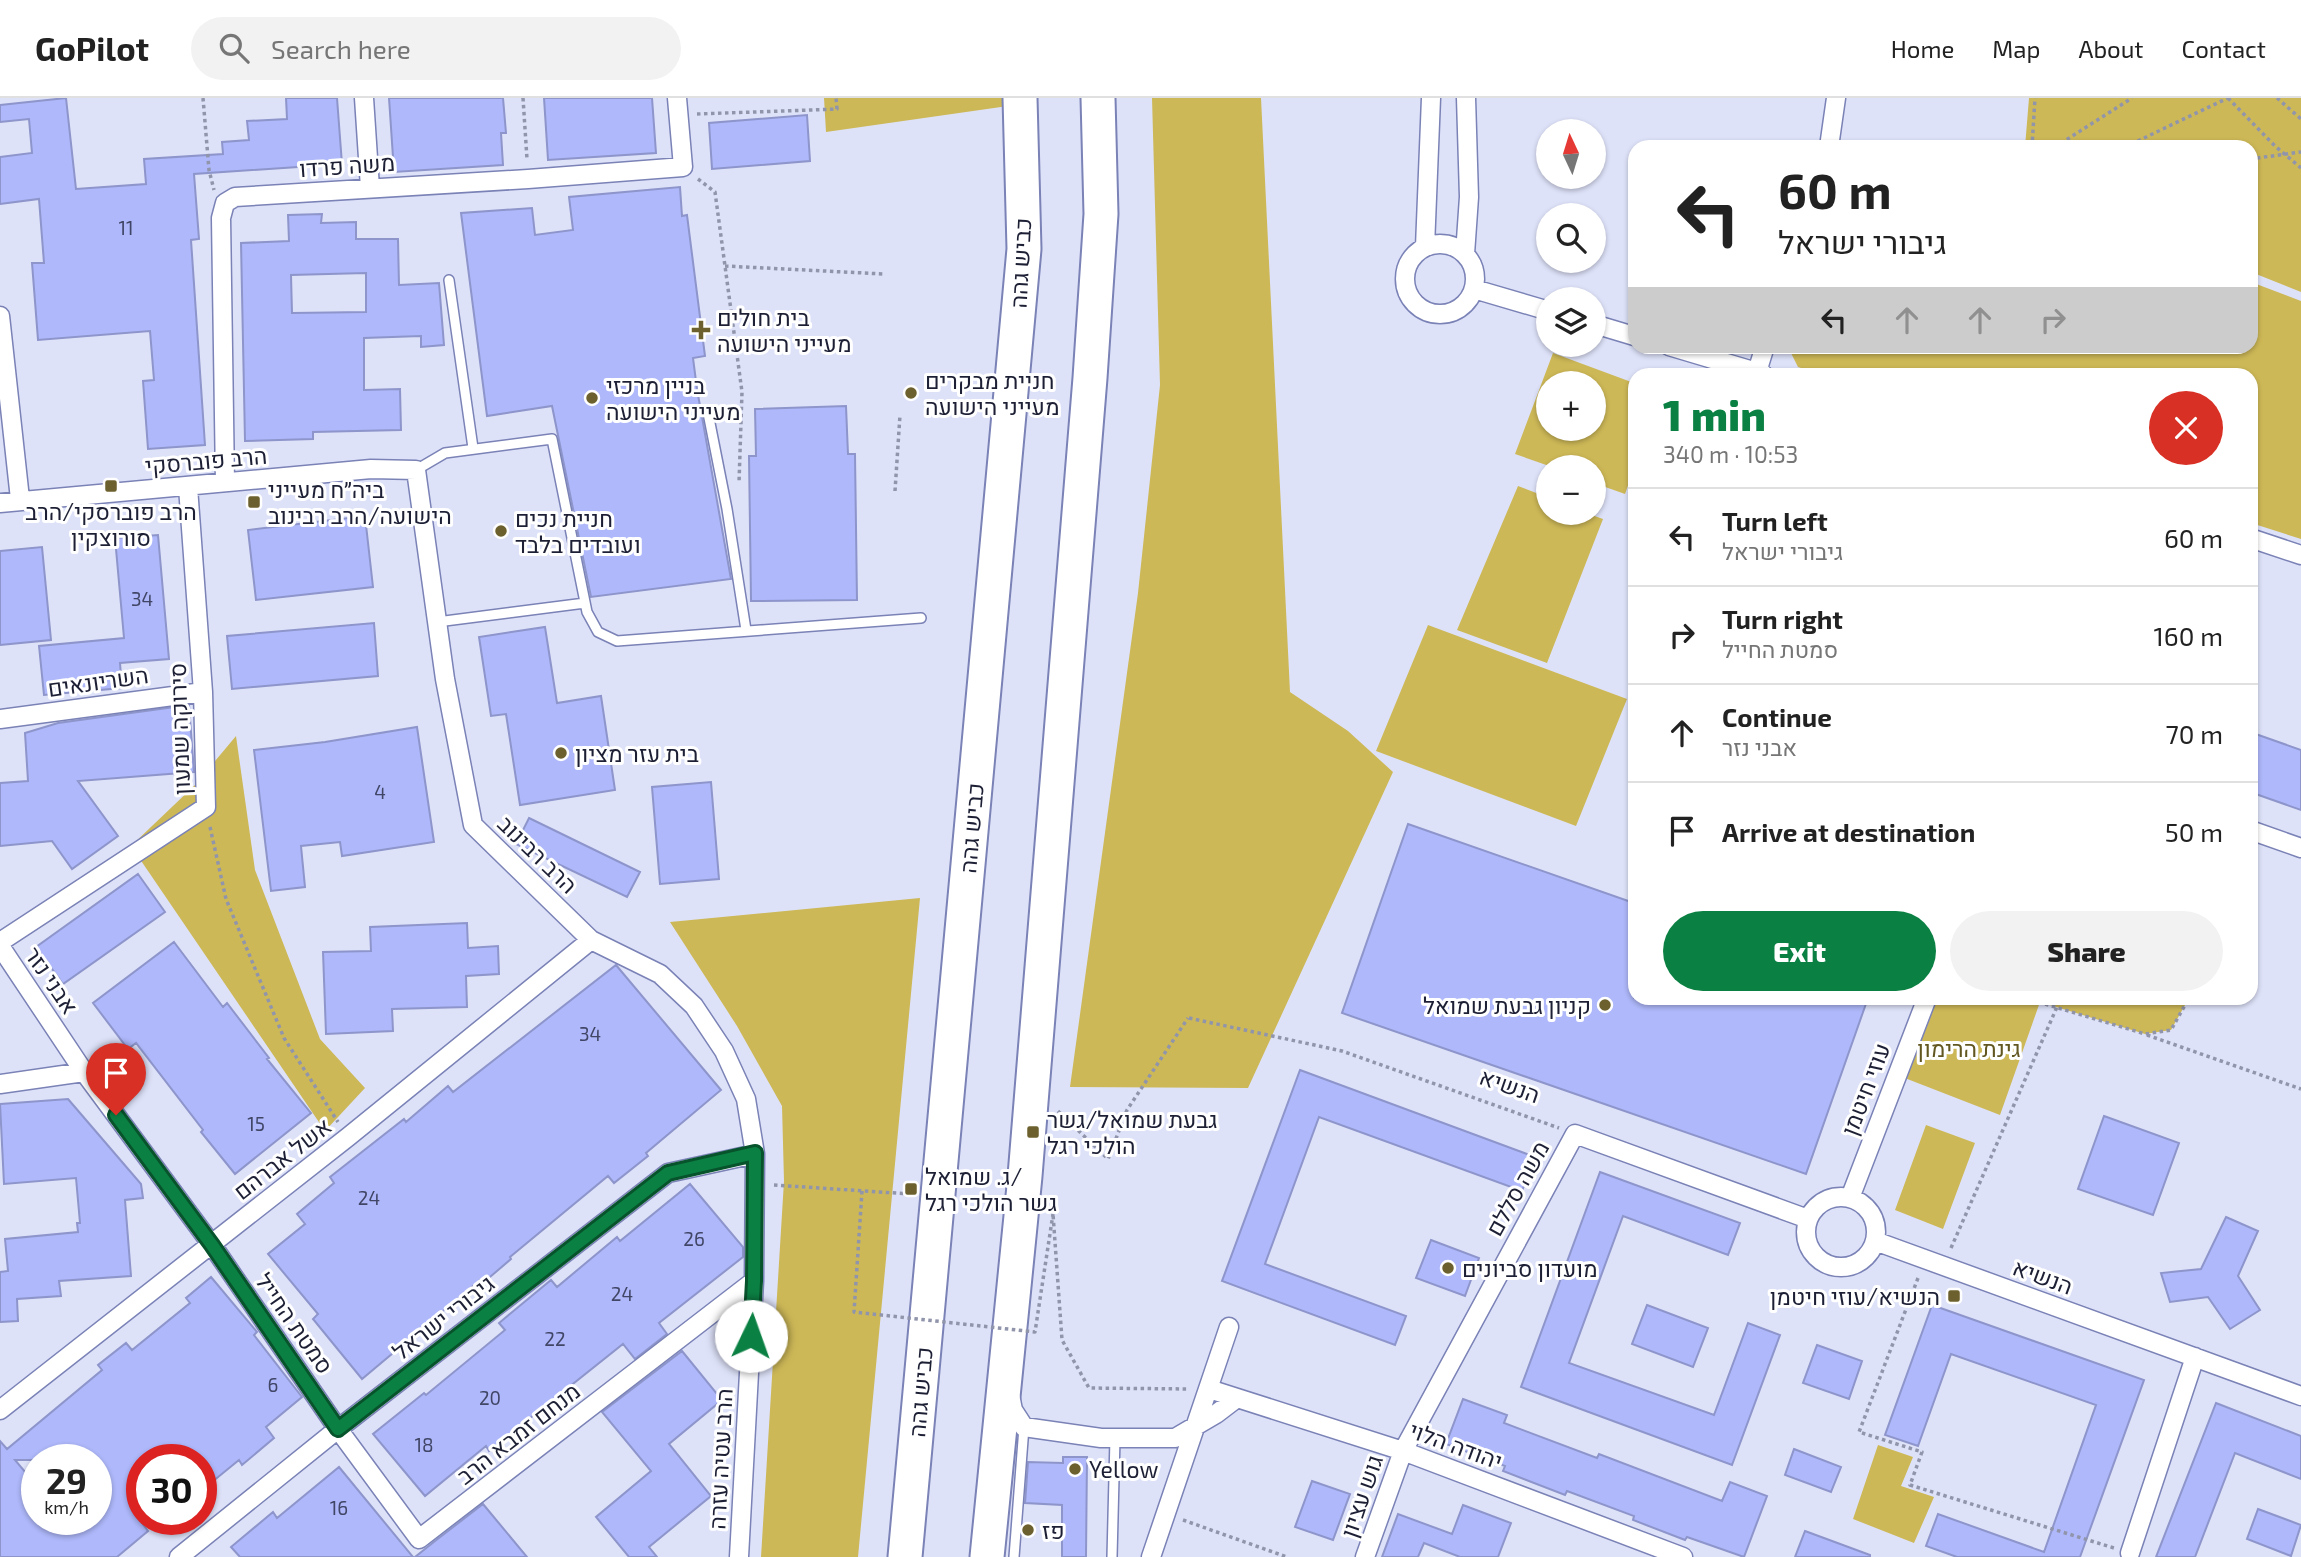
<!DOCTYPE html>
<html lang="en">
<head>
<meta charset="utf-8">
<style>
  :root { --surface:#fff; --page:#f2f2f2; --text:#222; --muted:#767676; --line:#e0e0e0; --accent:#0b8043 }
  body { margin:0; font-family:"Exo 2",Heebo,sans-serif; background:var(--page); color:var(--text); height:100vh; display:flex; flex-direction:column; font-size:26px; white-space:nowrap }
  * { box-sizing:border-box; margin:0 }
  p { font-size:23px; color:var(--muted) }
  .icon { flex:none; width:38px; height:38px; fill:none; stroke:currentColor; stroke-width:2; stroke-linecap:round; stroke-linejoin:round }
  .map { position:relative; flex:1; overflow:hidden }
  .drawer { position:absolute; left:1628px; top:270px; width:630px; height:637px; display:flex; flex-direction:column; background:var(--surface); border-radius:21px; box-shadow:0 2px 5px #0004 }
  .drawer>* { flex:none }
  .hud { position:absolute; left:1628px; top:42px; width:630px; height:214px; border-radius:21px; box-shadow:0 2px 5px #0004; background:#fff; color:var(--text); overflow:hidden }
  .needle { width:46px; rotate:356deg }
  .fabs { position:absolute; left:1536px; top:21px; display:grid; gap:14px }
  .fabs a { display:grid; place-items:center; width:70px; height:70px; border-radius:50%; background:var(--surface); box-shadow:0 2px 5px #0004; font-size:35px }
  .speed { position:absolute; left:21px; top:1346px; display:flex; gap:14px; font-size:35px; font-weight:700; text-align:center }
  .speed>* { display:grid; place-content:center; width:91px; height:91px; border-radius:50%; background:var(--surface); box-shadow:0 2px 5px #0004; line-height:1 }
  .speed small { font-size:18px; font-weight:400 }
  .speed .limit { border:10px solid #d22; background:#fff; color:#111 }
  .pin { position:absolute; display:grid; place-items:center; width:60px; height:60px; color:#fff; margin:-72px -30px; border-radius:50% 50% 50% 0; rotate:-45deg; box-shadow:0 0 7px #0007 }
  .pin .icon { rotate:45deg }
  .me { position:absolute; width:77px; margin:-38px; rotate:3deg; stroke-linejoin:round; filter:drop-shadow(0 0 5px #0008) }
  .turn { display:flex; align-items:center; gap:24px; height:147px; padding:0 35px; font-size:32px }
  .turn .icon { width:91px; height:91px; stroke-width:2.5 }
  .turn b { display:block; font-size:49px; line-height:60px }
  .lanes { display:flex; align-items:center; height:66px; padding:0 35px; background:#0003; justify-content:center; gap:35px; direction:ltr }
  .lanes .off { opacity:.35 }
  .round { display:grid; place-items:center; flex:none; width:74px; height:74px; border-radius:37px; background:var(--page) }
  .head { display:flex; align-items:center; justify-content:space-between; height:119px; padding:0 35px }
  h1 { font-size:42px; font-weight:800; line-height:52px; color:var(--accent) }
  .button { display:flex; gap:14px; margin-top:auto; padding:14px 35px }
  .button a { flex:1; height:80px; border-radius:42px; background:var(--accent); color:#fff; font-size:28px; font-weight:800; line-height:80px; text-align:center }
  .button a+a { background:var(--page); color:var(--text) }
  ul { padding:0; list-style:none }
  li { display:flex; align-items:center; gap:21px; height:98px; padding:0 35px; border-top:2px solid var(--line) }
  li div { flex:1 }
  li b { display:block; font-size:26px }
  li em { font-style:normal }
  header { display:flex; align-items:center; gap:42px; box-sizing:border-box; height:98px; padding:0 35px; background:var(--surface); border-bottom:2px solid var(--line) }
  header strong { font-size:33px }
  nav { display:flex; gap:38px; margin-inline-start:auto; font-size:24px }
  .search { width:490px; height:63px; background:var(--page); display:flex; align-items:center; gap:18px; box-sizing:border-box; padding:0 24px; border-radius:38px; color:var(--muted); font-size:26px }
  .map>svg:first-child { display:block }
  .green { fill:#cdb857; fill-rule:evenodd }
  .building { fill:#aeb8fa; stroke:#8d95cb; stroke-width:2; fill-rule:evenodd }
  .lines { fill:none; stroke-linecap:round; stroke-linejoin:round }
  .lane-casing { stroke:#7a82b6; stroke-width:12 }
  .street-casing { stroke:#7a82b6; stroke-width:21 }
  .highway-casing { stroke:#7a82b6; stroke-width:37 }
  .path { stroke:#9195ab; stroke-width:3.5; stroke-dasharray:3.5 3.5; stroke-linecap:butt }
  .lane { stroke:#fff; stroke-width:9 }
  .street { stroke:#fff; stroke-width:18 }
  .highway { stroke:#fff; stroke-width:33 }
  .path-bridge { stroke:#9195ab; stroke-width:3.5; stroke-dasharray:3.5 3.5; stroke-linecap:butt }
  .route-casing { stroke:#07532c; stroke-width:18 }
  .route { stroke:#0b8043; stroke-width:12 }
  .poi-dot { fill:#6c612e; stroke:#fff; stroke-width:2.5 }
  .labels { text-anchor:middle; dominant-baseline:central; stroke-width:6; stroke-linejoin:round; paint-order:stroke }
  .number-label { font-size:19px; fill:#414666 }
  .street-label { font-size:23px; fill:#1d2035; stroke:#fff }
  .poi-label { font-size:23px; fill:#1d2035; stroke:#fff; text-anchor:start }
  .park-label { font-size:23px; fill:#625721; stroke:#fff }
</style>
</head>
<body>
<header>
<strong>GoPilot</strong>
<div class="search"><svg class="icon" aria-label="search" viewBox="0 0 24 24"><circle cx="10" cy="10" r="6"/><path d="M15 15l6 6"/></svg>Search here</div>
<nav><a>Home</a><a>Map</a><a>About</a><a>Contact</a></nav>
</header>
<div class="map">
<svg width="2301" height="1459" viewBox="0 0 2301 1459">
  <rect width="100%" height="100%" fill="#dee2f9"/>
  <path class="green" d="M824,0h183l1,8 -182,26z
    M1152,0h109l29,594 58,39 45,41 -145,316 -178,-1 68,-494 22,-208z
    M2029,0h272v194l-50,-20 -1,-125h-225z
    M2251,184l50,19v238l-50,-16 -1,-149h-431l-21,-7 -8,-16 1,-5h459z
    M1553,255l81,30v86l-9,25 -31,-11v-16h-42l-37,-13zM1549,285h45v46h-45z
    M1518,388l31,12v15h37l17,6 -56,144 -90,-33z
    M1428,527l199,74 -51,127 -200,-75z
    M236,638l19,134 65,169 45,49 -40,43 -194,-285 64,-61z
    M920,800l-62,659h-97l23,-376 -2,-75 -45,-80 -67,-104z
    M1927,900h262l-18,32 -26,4 -105,-32 -40,113 -103,-40z
    M1926,1027l49,18 -32,86 -48,-19z
    M1878,1347l35,12 -12,29 33,11 -20,46 -61,-24z"/>
  <path class="building" d="M66,0l10,91 70,-5 -2,-25 79,-5 -1,-12 27,-2 -2,-19 40,-2 -1,-21h51l5,66 -148,10 5,65 -8,1 14,205 -57,4 -5,-68 11,-1 -4,-49 -112,9 -6,-77h12l-5,-64 -39,5v-47l32,-4 -3,-34 -29,3v-17z
    M389,0h114l3,35h-5l2,32 -109,7z
    M544,0h108l4,55 -108,7z
    M807,17l3,46 -98,8 -3,-46z
    M680,89l2,29 5,-1 18,141 -12,2 4,31 34,190 -140,18 -39,-191 -65,10 -26,-203 71,-5 3,27 38,-5 -4,-33z
    M322,116l-1,9 35,-1v17h42l1,46 40,-2 5,62 -23,2v-11l-57,2v52l36,-1 1,41 -88,2v7l-68,2 -4,-198 48,-2 -1,-26zM366,175v39l-74,1 -1,-38z
    M846,308l2,48h7l2,146 -106,1 -2,-145h7l-1,-47z
    M365,418l8,71 -117,13 -8,-70z
    M158,437l11,124 -49,4 2,25 -78,7 -5,-49 85,-8 -9,-100z
    M42,449l9,93 -51,5v-94z
    M374,525l4,53 -146,13 -5,-53z
    M545,529l12,76 44,-7 14,94 -95,15 -14,-91 -15,2 -12,-79z
    M189,607l5,67 -116,9 40,55 -46,33 -20,-28 -52,5v-63l28,-2 -3,-48 33,-10z
    M417,629l17,115 -92,14 -2,-14 -39,4 4,41 -34,4 -17,-141 71,-8z
    M2250,634l51,18v60l-51,-18z
    M711,684l8,97 -59,5 -8,-97z
    M529,720l111,54 -13,25 -111,-53z
    M1408,726l226,79v95h234l-62,176 -464,-161z
    M138,776l27,38 -102,72 -27,-37z
    M467,825l1,25 30,-2 1,28 -33,2 1,31 -75,2 1,22 -67,3 -3,-82 48,-1 -1,-24z
    M174,844l49,65 4,-4 42,55 -2,1 44,54 -76,61 -34,-42 2,-2 -67,-87 -8,6 -35,-46z
    M616,867l105,125 -75,63 2,3 -34,27 -6,-7 -98,81 1,2 -28,24 -3,-3 -118,99 -49,-60 5,-5 -50,-60 37,-30 -8,-10 37,-31 -4,-6 74,-58 2,3 42,-36 5,6z
    M1300,972l235,87 -13,34 -203,-74 -54,147 141,52 -11,29 -173,-64z
    M68,1001l73,85 2,14 -18,2 6,76 -72,5 2,15 -44,3 1,22 -18,1v-50l8,-1 -3,-32 73,-7 -1,-9h3l-4,-45 -72,6 -4,-80z
    M2104,1018l75,27 -26,72 -75,-26z
    M1600,1074l140,51 -12,32 -105,-39 -54,147 145,52 34,-92 32,12 -48,130 -211,-78z
    M690,1086l53,63v10l-84,66 8,11 -32,25 -12,-15 -134,107 -3,-5 -61,50 -52,-62 51,-41 2,2 79,-65 -6,-7 52,-43 6,7 60,-50 3,4z
    M2226,1119l32,14 -20,45 22,34 -30,19 -22,-32 -38,5 -9,-29 40,-4z
    M1431,1142l48,18 -14,38 -49,-18z
    M211,1179l46,55 -3,3 48,62 -36,30 8,11 -32,27 -3,-5 -38,31v-31h-59v63l6,8 -31,26h-117v-116l7,8 95,-79 -4,-5 28,-22 6,7 58,-47 -4,-5zM15,1362h81v59h-59v-33z
    M1647,1207l61,23 -15,39 -61,-23z
    M1932,1207l212,75 -64,177h-123l-31,-11 12,-32 106,38 52,-147 -145,-51 -33,92 -33,-11z
    M1817,1247l45,16 -13,38 -46,-16z
    M682,1253l40,49 -53,44 42,52 -62,51 8,10h-28l-33,-40 55,-46 -49,-59z
    M1463,1301l44,16 -3,8 93,35 2,-4 123,47 8,-19 37,14 -23,61 -57,-20 -2,3 -52,-20 1,-4 -67,-25 -2,4 -62,-24 2,-5 -59,-22z
    M2216,1305l85,33v43l-66,-26 -40,104h-39z
    M1794,1351l47,18 -10,25 -46,-17z
    M1063,1359h24l-1,100h-24v-52l-37,-2 3,-41 35,1z
    M339,1369l74,90h-173l-9,-10 42,-35 4,6z
    M1312,1383l38,13 -17,46 -38,-13z
    M483,1406l44,53h-112l20,-16z
    M1463,1407l48,18 -13,34h-38l-36,-14 -6,14h-36l16,-43 54,20z
    M2258,1411l43,16 -10,31 -44,-17z
    M1805,1433l65,24v2h-75z"/>
  <g class="lines">
    <g class="lane-casing">
      <path id="lane" d="M449,182l24,168
        M708,315l19,96 19,121
        M416,372l29,-17 107,-14 35,173 11,20 19,9 304,-23
        M437,524l148,-19
        M1014,1459l10,-130
        M1112,1459l3,-119"/>
    </g>
    <g class="street-casing">
      <path id="street" d="M364,0l6,90
        M1829,49l7,-49
        M1405 181a35 35 0 1 1 70 0a35 35 0 1 1-70 0Z
        M1425,149l6,-149
        M1465,156l4,-57 -3,-99
        M1474,191l75,22
        M0,218l20,183
        M1594,226l40,12
        M1669,248l94,28
        M1757,274l8,-26
        M225,384l-4,-264 4,-15 10,-6 293,-18 155,-12 -6,-69
        M0,405l371,-34 45,1 29,209 28,146 118,115 69,34 34,32 30,45 22,48 9,55 -1,127 -15,276
        M2250,440l51,17
        M0,621l203,-27
        M2250,732l51,18
        M0,844l206,-135 -3,-115 -15,-205
        M0,848l84,126 128,173 126,184 81,110 335,-258
        M0,986l84,-12
        M1806 1134a35 35 0 1 1 70 0a35 35 0 1 1-70 0Z
        M1850,1100l77,-200
        M1875,1143l426,155
        M1209,1291l194,62 280,106
        M1010,1297l3,15 11,17 77,11h74l41,-24 21,-16
        M0,1312l348,-273 243,-197
        M2130,1455l65,-196
        M179,1459l159,-128 330,-256 87,-19
        M1151,1459l78,-230
        M1365,1459l38,-106 172,-317 233,85"/>
    </g>
    <g class="highway-casing">
      <path id="highway" d="M905,1459l119,-1308 -4,-151
        M987,1459l38,-381 65,-798 11,-164 -3,-116"/>
    </g>
    <path class="path" d="M203,0l6,72 5,20
      M523,0l4,61
      M2228,0l47,48 26,22
      M2277,0l24,21
      M697,16l140,-5 -1,-11
      M2032,49l3,-49
      M2055,49l77,-49
      M2125,49l103,-49
      M2250,61l51,-7
      M698,81l17,13 27,200 -3,91
      M725,168l159,8
      M895,393l5,-76
      M210,729l16,72 58,139 54,84
      M2025,900l120,36 26,-4 18,-32
      M1189,920l153,33 217,77
      M2147,937l154,54
      M1058,1013l50,48 19,-49 61,-92
      M774,1087l136,9
      M1050,1112l3,4 9,126 27,48 100,1
      M1951,1150l106,-241
      M1918,1180l-59,154 63,20 -12,33 204,63
      M1183,1422l104,37"/>
    <use href="#lane" class="lane"/>
    <use href="#street" class="street"/>
    <use href="#highway" class="highway"/>
    <path class="path-bridge" d="M862,1093l-8,121 181,20 18,-118"/>
  </g>
  <g class="lines">
    <g class="route-casing">
      <path id="route" d="M116,1017l96,130 126,184 330,-256 87,-20 -1,128 -3,55"/>
    </g>
    <use href="#route" class="route"/>
  </g>
  <g class="poi-dot">
    <path d="M697.5 221.5h7v7h7v7h-7v7h-7v-7h-7v-7h7z"/>
    <circle cx="911" cy="295" r="7"/>
    <circle cx="592" cy="300" r="7"/>
    <rect x="104" y="381" width="14" height="14" rx="3.5"/>
    <rect x="247" y="397" width="14" height="14" rx="3.5"/>
    <circle cx="501" cy="433" r="7"/>
    <circle cx="561" cy="655" r="7"/>
    <circle cx="1605" cy="907" r="7"/>
    <rect x="1026" y="1027" width="14" height="14" rx="3.5"/>
    <rect x="904" y="1084" width="14" height="14" rx="3.5"/>
    <circle cx="1448" cy="1170" r="7"/>
    <rect x="1947" y="1191" width="14" height="14" rx="3.5"/>
    <circle cx="1075" cy="1371" r="7"/>
    <circle cx="1028" cy="1432" r="7"/>
  </g>
  <g class="labels">
    <g class="number-label">
      <text x="126" y="129">11</text>
      <text x="142" y="500">34</text>
      <text x="380" y="693">4</text>
      <text x="590" y="935">34</text>
      <text x="256" y="1025">15</text>
      <text x="369" y="1099">24</text>
      <text x="694" y="1140">26</text>
      <text x="622" y="1195">24</text>
      <text x="555" y="1240">22</text>
      <text x="273" y="1286">6</text>
      <text x="490" y="1299">20</text>
      <text x="424" y="1346">18</text>
      <text x="339" y="1409">16</text>
    </g>
    <g class="street-label">
      <text transform="translate(347 67) rotate(-4)">משה פרדו</text>
      <text transform="translate(1020 165) rotate(-87)">כביש גהה</text>
      <text transform="translate(206 362) rotate(-5)">הרב פוברסקי</text>
      <text transform="translate(98 583) rotate(-8)">השריונאים</text>
      <text transform="translate(179 631) rotate(-92)">סירוקה שמעון</text>
      <text transform="translate(971 730) rotate(-85)">כביש גהה</text>
      <text transform="translate(538 756) rotate(44)">הרב רבינוב</text>
      <text transform="translate(52 882) rotate(56)">אבני נזר</text>
      <text transform="translate(1510 987) rotate(19)">הנשיא</text>
      <text transform="translate(1865 991) rotate(-69)">עוזי חיטמן</text>
      <text transform="translate(282 1060) rotate(-38)">אשל אברהם</text>
      <text transform="translate(1517 1090) rotate(-61)">משה סללם</text>
      <text transform="translate(2043 1178) rotate(20)">הנשיא</text>
      <text transform="translate(443 1219) rotate(-38)">גיבורי ישראל</text>
      <text transform="translate(295 1225) rotate(55)">סמטת החייל</text>
      <text transform="translate(920 1294) rotate(-85)">כביש גהה</text>
      <text transform="translate(518 1335) rotate(-38)">מנחם זמבא הרב</text>
      <text transform="translate(1456 1347) rotate(20)">יהודה הלוי</text>
      <text transform="translate(720 1361) rotate(-87)">הרב עטיה עזרה</text>
      <text transform="translate(1361 1398) rotate(-71)">גוש עציון</text>
    </g>
    <g class="poi-label">
      <text x="717" y="219">בית חולים<tspan x="717" dy="26">מעייני הישועה</tspan></text>
      <text x="925" y="282">חניית מבקרים<tspan x="925" dy="26">מעייני הישועה</tspan></text>
      <text x="606" y="287">בניין מרכזי<tspan x="606" dy="26">מעייני הישועה</tspan></text>
      <text x="268" y="391">ביה״ח מעייני<tspan x="268" dy="26">הישועה/הרב רבינוב</tspan></text>
      <text x="111" y="413" text-anchor="middle">הרב פוברסקי/הרב<tspan x="111" dy="26">סורוצקין</tspan></text>
      <text x="515" y="420">חניית נכים<tspan x="515" dy="26">ועובדים בלבד</tspan></text>
      <text x="575" y="655">בית עזר מציון</text>
      <text x="1591" y="907" text-anchor="end">קניון גבעת שמואל</text>
      <text x="1047" y="1021">גבעת שמואל/גשר<tspan x="1047" dy="26">הולכי רגל</tspan></text>
      <text x="925" y="1078">ג. שמואל/<tspan x="925" dy="26">גשר הולכי רגל</tspan></text>
      <text x="1462" y="1170">מועדון סביונים</text>
      <text x="1940" y="1198" text-anchor="end">הנשיא/עוזי חיטמן</text>
      <text x="1089" y="1371">Yellow</text>
      <text x="1042" y="1432">פז</text>
    </g>
    <g class="park-label">
      <text x="1969" y="950">גינת הרימון</text>
    </g>
  </g>
</svg>
<div class="fabs">
<a><svg class="needle" viewBox="-14 -14 28 28"><path d="M0-13l5 13h-10z" fill="#e53935"/><path d="M0 13l5-13h-10z" fill="#767676"/></svg></a>
<a><svg class="icon" aria-label="search" viewBox="0 0 24 24"><circle cx="10" cy="10" r="6"/><path d="M15 15l6 6"/></svg></a>
<a><svg class="icon" aria-label="layers" viewBox="0 0 24 24"><path d="M12 4l9 5-9 5-9-5zM3 14l9 5 9-5"/></svg></a>
<a>+</a>
<a>−</a>
</div>
<div class="speed"><div>29<small>km/h</small></div><div class="limit">30</div></div>
<div class="pin" style="left:116px;top:1017px;background:#d93025"><svg class="icon" aria-label="arrive" viewBox="0 0 24 24"><path d="M6 21V4h12l-3 4 3 4H6"/></svg></div>
<svg class="me" style="left:751px;top:1238px" viewBox="-20 -20 40 40"><circle r="19" fill="#fff"/><path d="M0-13L10 11 0 6-10 11z" fill="#0b8043"/></svg>
<div class="hud">
<div class="turn"><svg class="icon" aria-label="left" viewBox="0 0 24 24"><path d="M17 20v-9H6M10 6l-5 5 5 5"/></svg><div><b>60 m</b>גיבורי ישראל</div></div>
<div class="lanes"><svg class="icon" aria-label="left" viewBox="0 0 24 24"><path d="M17 20v-9H6M10 6l-5 5 5 5"/></svg><svg class="icon off" aria-label="ahead" viewBox="0 0 24 24"><path d="M12 20V5M6 11l6-6 6 6"/></svg><svg class="icon off" aria-label="ahead" viewBox="0 0 24 24"><path d="M12 20V5M6 11l6-6 6 6"/></svg><svg class="icon off" aria-label="right" viewBox="0 0 24 24"><path d="M7 20v-9h11M14 6l5 5-5 5"/></svg></div>
</div>
<section class="drawer">
<div class="head"><div><h1>1 min</h1><p>340 m · 10:53</p></div><a class="round" style="background:#d93025;color:#fff"><svg class="icon" aria-label="close" viewBox="0 0 24 24"><path d="M6 6l12 12M18 6L6 18"/></svg></a></div>
<ul>
<li><svg class="icon" aria-label="left" viewBox="0 0 24 24"><path d="M17 20v-9H6M10 6l-5 5 5 5"/></svg><div><b>Turn left</b><p>גיבורי ישראל</p></div><em>60 m</em></li>
<li><svg class="icon" aria-label="right" viewBox="0 0 24 24"><path d="M7 20v-9h11M14 6l5 5-5 5"/></svg><div><b>Turn right</b><p>סמטת החייל</p></div><em>160 m</em></li>
<li><svg class="icon" aria-label="ahead" viewBox="0 0 24 24"><path d="M12 20V5M6 11l6-6 6 6"/></svg><div><b>Continue</b><p>אבני נזר</p></div><em>70 m</em></li>
<li><svg class="icon" aria-label="arrive" viewBox="0 0 24 24"><path d="M6 21V4h12l-3 4 3 4H6"/></svg><div><b>Arrive at destination</b></div><em>50 m</em></li>
</ul>
<div class="button"><a>Exit</a><a>Share</a></div>
</section>
</div>
</body>
</html>
